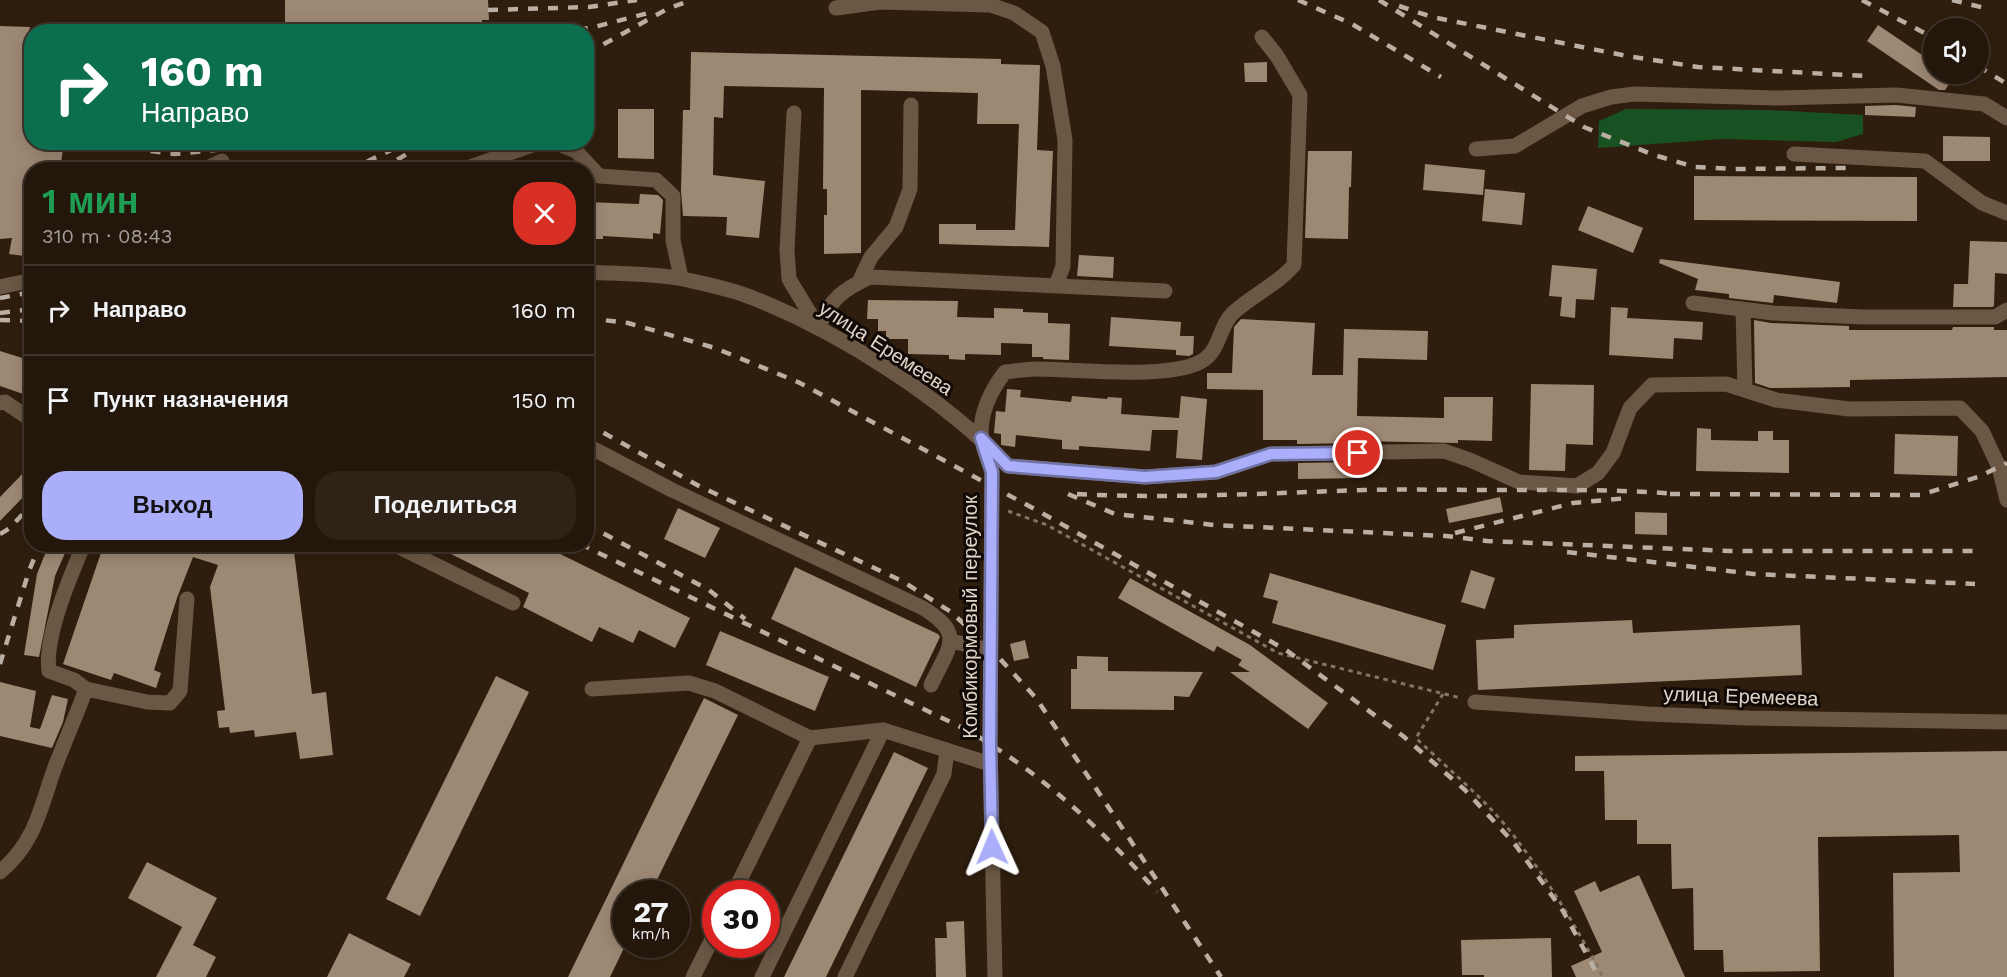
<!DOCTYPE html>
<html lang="ru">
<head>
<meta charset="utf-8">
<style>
  :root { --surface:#23160a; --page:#2f2318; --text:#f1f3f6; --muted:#a39f9c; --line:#40352b; --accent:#abaffb }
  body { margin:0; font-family:"Work Sans",sans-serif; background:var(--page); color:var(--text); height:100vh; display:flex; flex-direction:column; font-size:22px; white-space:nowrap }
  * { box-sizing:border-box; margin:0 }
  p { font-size:20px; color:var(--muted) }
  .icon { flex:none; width:33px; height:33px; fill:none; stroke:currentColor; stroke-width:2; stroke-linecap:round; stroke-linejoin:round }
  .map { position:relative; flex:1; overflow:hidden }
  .details { position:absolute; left:24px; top:162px; width:570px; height:390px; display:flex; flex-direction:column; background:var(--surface); border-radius:24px; box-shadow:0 3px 15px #0003,0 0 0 2px var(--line) }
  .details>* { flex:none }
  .top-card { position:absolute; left:24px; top:24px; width:570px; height:126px; border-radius:24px; box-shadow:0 3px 15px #0003,0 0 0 2px var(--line); background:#0b6e4f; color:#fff; overflow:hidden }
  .fabs { position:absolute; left:1923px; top:18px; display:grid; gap:12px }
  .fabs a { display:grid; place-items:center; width:66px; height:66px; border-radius:50%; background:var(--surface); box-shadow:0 3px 15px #0003,0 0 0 2px var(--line); font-size:30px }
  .speed { position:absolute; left:612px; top:880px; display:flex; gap:12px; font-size:30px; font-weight:700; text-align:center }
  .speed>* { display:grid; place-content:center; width:78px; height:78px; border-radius:50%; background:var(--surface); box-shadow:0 3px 15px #0003,0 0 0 2px var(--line); line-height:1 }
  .speed small { font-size:15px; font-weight:400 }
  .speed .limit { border:9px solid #d22; background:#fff; color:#111 }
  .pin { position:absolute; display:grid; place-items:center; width:51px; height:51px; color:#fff; margin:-26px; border:3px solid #fff; border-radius:50%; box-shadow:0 2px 6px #0007 }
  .me { position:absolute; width:66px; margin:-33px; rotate:359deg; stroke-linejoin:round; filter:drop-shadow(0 0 4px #0008) }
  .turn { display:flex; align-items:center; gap:21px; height:126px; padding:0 18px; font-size:27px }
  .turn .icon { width:78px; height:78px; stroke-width:2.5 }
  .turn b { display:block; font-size:42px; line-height:51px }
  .round { display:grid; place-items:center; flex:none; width:63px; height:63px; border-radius:24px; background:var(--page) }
  .head { display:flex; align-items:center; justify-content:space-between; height:102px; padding:0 18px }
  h1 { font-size:36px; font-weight:600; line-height:45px; color:#1e9e55 }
  .primary-button { display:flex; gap:12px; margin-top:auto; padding:12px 18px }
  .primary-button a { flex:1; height:69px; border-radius:24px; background:var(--accent); color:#111; font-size:24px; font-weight:600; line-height:69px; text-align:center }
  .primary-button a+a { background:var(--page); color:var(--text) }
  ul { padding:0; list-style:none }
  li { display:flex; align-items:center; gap:18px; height:90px; padding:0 18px; border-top:2px solid var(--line) }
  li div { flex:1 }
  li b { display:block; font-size:22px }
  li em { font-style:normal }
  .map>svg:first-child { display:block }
  .green { fill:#185222 }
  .building { fill:#9d8874 }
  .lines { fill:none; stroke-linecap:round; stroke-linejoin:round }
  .path { stroke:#837466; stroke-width:3; stroke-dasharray:4.5 4.5; stroke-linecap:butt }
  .minor { stroke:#6b5744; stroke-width:15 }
  .rail { stroke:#bbaea2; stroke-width:4.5; stroke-dasharray:10 10; stroke-linecap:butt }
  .route-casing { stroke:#6f72a3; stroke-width:15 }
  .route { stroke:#abaffb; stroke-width:10 }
  .labels { text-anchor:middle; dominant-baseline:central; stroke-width:6; stroke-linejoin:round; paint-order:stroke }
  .street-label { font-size:20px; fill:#e0d4c9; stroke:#110a04 }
</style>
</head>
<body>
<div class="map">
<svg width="2007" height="977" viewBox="0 0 2007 977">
  <rect width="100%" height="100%" fill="#2f1e0d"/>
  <path class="green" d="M1626,109l142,1 95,5v19l-27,8 -114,-3 -124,9 1,-27z"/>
  <path class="building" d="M285,0h203l1,20h-7v12h-197z
    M1878,25l56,38v11h22l-11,16h-6l-72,-49z
    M0,26l30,1 -4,23h6v92h32l-4,28h-28v87l-23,-3 3,-16 -12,1z
    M691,52l310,7v5l39,1 -3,85 16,1 -4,96 -110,-3v-20h37v6h39l4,-106h-42l1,-31 -117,-3v163l-37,1v-39h3v-26h-4l1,-101 -100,-2 -1,32 -9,-1 -1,58 52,6 -6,57 -33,-3 1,-18 -44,-1 -2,-25 2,-81h7z
    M1267,62v20h-22l-1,-19z
    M1896,105l20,2 -1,10 -50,-2v-9z
    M618,109h36v50l-36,-1z
    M1943,136l47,1v24h-47z
    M1308,151h44l-1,36h-2l-1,52 -43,-1z
    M1425,164l60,6 -2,25 -60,-5z
    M1694,176l223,1v44l-223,-1z
    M1485,189l40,4 -3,32 -40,-4z
    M640,194l18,1 5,5 -3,34 -7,-1v6l-50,-3v3h-17v-37l53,2z
    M1588,206l55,22 -10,25 -55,-23z
    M1970,241l37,1v32l-12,-1 -1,33 -2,1h-39l1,-23h14z
    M1079,255l35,2 -1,21 -36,-2z
    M1660,259l180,23 -3,21 -63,-8 -1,8 -44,-5v-4l-34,-4 3,-11 -39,-16z
    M1552,265l45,4 -3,31 -18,-1 -1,19 -15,-2 2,-19 -13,-1z
    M868,300l90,1 -1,16 37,1v-10l29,1v3l25,1v10l22,1 -1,36 -26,-1v-2h-11v-13l-31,-1v12l-36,-1v6l-16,-1v-4l-41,-1v-15h-22v-8h-8v-12h-11z
    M1611,307l17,1 -1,10 76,4 -1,18 -28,-2 -1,21 -64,-4z
    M1111,317l70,5 -1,14h14l-1,18 -4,2 -13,-1v-5l-67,-4z
    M1241,319l74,4 -3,52h31l1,-46 84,2 -1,29 -69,-2 -1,58 87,2v-21h49l-1,44 -34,-1v3l-100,-2v2l-61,1v-4h-34v-50l-56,-1v-16h25l2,-46z
    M1754,320l17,3 78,3v4h103l1,-3h41v3h13v47l-157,3v7l-80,1 -15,-5z
    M0,351l32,10v36l-32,-11z
    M1531,384l63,1 -1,60 -27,-1 -1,27 -36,-1z
    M1007,389l14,1 -1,7 51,5 1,-6 35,3 1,-2 14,1 -1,16 58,4 2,-22 26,3 -5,61 -26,-2 2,-28h-26l-2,21 -71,-5v4l-17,-1v-9l-46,-5 -1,12 -14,-2v-11l-7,-1 2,-22 9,1z
    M1697,428l14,1v11l47,1v-10h15v9h16v33l-93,-2z
    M1895,434l63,2 -1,40 -63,-2z
    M1359,462v16l-61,1v-16z
    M32,464v24l-32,33v-24z
    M1500,497l3,15 -54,11 -3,-14z
    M678,508l42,20 -15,30 -41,-19z
    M1635,512l32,1v22l-32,-1z
    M49,544h20l-14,32 -16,81 -15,-2 13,-81z
    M104,544h189l19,150 14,-2 7,63 -33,4 -4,-27 -41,5 -1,-7 -24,3 -1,-6 -10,1 -2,-17 8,-1 -15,-123 8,-22 -25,-8 -16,41 -23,72 7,3 -5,15 -42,-15 -3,7 -48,-16z
    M431,544h109l150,74 -15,30 -36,-18 -6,13 -34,-16 -7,15 -69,-35 6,-14z
    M795,567l143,67 2,3 -24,50 -145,-68z
    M1471,570l24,8 -10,31 -24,-7z
    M1270,573l176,52 -13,45 -161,-47 6,-22 -15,-4z
    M1130,578l120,67 78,58 -20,26 -78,-57h20l-12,-7 4,-5 -25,-14 -3,6 -96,-54z
    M1632,620l1,13 167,-8 2,50 -324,15 -2,-50 38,-2v-13z
    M720,631l109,46 -14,34 -109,-46z
    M1025,640l4,18 -15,3 -4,-17z
    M1077,656l31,1v14l95,1 -14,25 -15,-1v14l-103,-1v-40h6z
    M496,676l33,16 -109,224 -34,-17z
    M0,682l36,9 -6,36 10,2 12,-34 16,4 -5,23 -11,26 -52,-12z
    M704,698l34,17 -88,179h-24v50l-16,33h-42z
    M2007,751v226h-113l-1,-104 67,-1 -1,-37 -141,2 2,134 -96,1 -1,-22h-29l-1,-62 -21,1 -1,-45h-34v-24h-32l-1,-49h-29v-15z
    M894,752l34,16 -102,209h-42z
    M147,862l70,36 -24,47 23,12 -10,20h-50l26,-50 -54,-29z
    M1639,875l46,102h-109l-5,-11 31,-14 -28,-61 21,-10 5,11z
    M964,921l2,56h-30l-1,-39h12l-1,-16z
    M349,933l62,31 -7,13h-77z
    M1551,938l1,39h-68v-2h-22l-1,-35z"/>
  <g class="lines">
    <path class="path" d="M1008,511l39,14 231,128 183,45
      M1443,694l-27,44c34,33 73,64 101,102 33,43 61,90 86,137"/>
    <path class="minor" d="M836,8l44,-6 110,3 24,8 28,19 11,34 12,74 -2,126 -7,20
      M794,113l-7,137 2,29 29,48
      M554,142l22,9 23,25 57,4 17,16v44l8,38
      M1476,149l39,-3 67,-40 29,-9 24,-3 141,4 120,-3 88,9 23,14
      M1794,154l131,7 57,42 25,10
      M464,169l77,-27
      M203,170l19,-9
      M586,272c30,2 68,1 97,7 22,5 49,10 70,19 88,35 190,100 255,168l137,11 71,-5 55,-18 173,-3 26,9 49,22 58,4 21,-13 15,-20 17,-45 22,-23 74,-1 50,16 73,9 111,-1 22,23 17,36 8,33
      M859,282l12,-25 25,-30 14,-38 1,-84
      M0,287l32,-7
      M1693,303l80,10 90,4h132l12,-7
      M1743,309l2,81
      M818,327c14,-29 24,-37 52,-50l295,14
      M0,403l5,-1 22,15 5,7
      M586,445l86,45 251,118c43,27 26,38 8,77
      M393,544l120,59
      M951,641l39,9
      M86,689l61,13 23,1 10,-12 7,-92
      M592,689l97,-6 26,8 95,47 73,-8 107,34
      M1475,702l173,12 100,4 259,4
      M0,872c36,-30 40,-64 55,-105 10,-26 21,-51 31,-78l-12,-9 -25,-9c-5,-34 21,-94 35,-127
      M733,894l77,-156
      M693,977l23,-46
      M762,977l121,-247
      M845,977l99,-203 3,-24
      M995,977l-5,-234 2,-271c-3,-11 -9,-22 -10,-33 -4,-23 9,-49 23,-67 10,-1 21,-3 32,-3 38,0 139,12 168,-10 15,-11 15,-34 28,-46 19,-18 44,-28 61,-48l6,-170 -23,-39 -15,-19"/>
    <path class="rail" d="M1298,0l54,24 89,53
      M1379,0l205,127 70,28 41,12 39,2 113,-1
      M1862,0l72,38
      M1952,0l37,9
      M1399,6l33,11 195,39 71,11 168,9
      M488,10l101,-3 48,-7
      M558,32l32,-4 62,-16
      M586,54l83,-46 23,-8
      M1978,66l29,18
      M91,144l84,10 121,-12
      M349,170l59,-28
      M380,170l47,-28
      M0,298l32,-6
      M0,313l32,-4
      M586,318l42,5 87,25 83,34 242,130 246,138 117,86 62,54 49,53 49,68 36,66
      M0,320l32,1
      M586,423l113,63 203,95 49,31 39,36 46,50 185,279
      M1068,494l47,20 99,11 232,11 41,5 243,10h249
      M1077,494c96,5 191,-1 287,-4 41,-1 82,0 123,0 64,0 128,-1 191,4
      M1670,494l250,1 58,-18 29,-14
      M586,524l123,66 36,29
      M1455,533l118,-30 55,-5
      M0,534l10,-6 22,-24
      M580,544l385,185c74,42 136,99 192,163
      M1567,552l187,22 221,10
      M0,664l29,-93 11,-27"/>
  </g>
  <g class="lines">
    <g class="route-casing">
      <path id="route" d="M992,847l-2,-104 2,-271 -11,-34 27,28 137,11 71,-5 55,-18 87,-1"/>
    </g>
    <use href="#route" class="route"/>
  </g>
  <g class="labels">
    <g class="street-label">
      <text transform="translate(886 348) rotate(33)">улица Еремеева</text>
      <text transform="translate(970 617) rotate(-90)">Комбикормовый переулок</text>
      <text transform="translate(1741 696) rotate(2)">улица Еремеева</text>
    </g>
  </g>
</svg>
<div class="fabs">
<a><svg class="icon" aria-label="sound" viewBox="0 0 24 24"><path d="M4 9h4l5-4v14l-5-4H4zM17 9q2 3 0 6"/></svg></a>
</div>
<div class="speed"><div>27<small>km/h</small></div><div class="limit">30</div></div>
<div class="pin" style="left:1358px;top:453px;background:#d93025"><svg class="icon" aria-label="arrive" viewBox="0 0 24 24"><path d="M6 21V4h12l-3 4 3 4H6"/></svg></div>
<svg class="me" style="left:992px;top:847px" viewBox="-20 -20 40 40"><path d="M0-17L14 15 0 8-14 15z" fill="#abaffb" stroke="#fff" stroke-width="4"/></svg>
<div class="top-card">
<div class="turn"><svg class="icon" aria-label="right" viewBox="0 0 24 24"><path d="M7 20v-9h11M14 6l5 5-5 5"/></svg><div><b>160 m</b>Направо</div></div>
</div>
<section class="details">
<div class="head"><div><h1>1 мин</h1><p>310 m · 08:43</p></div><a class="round" style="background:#d93025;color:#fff"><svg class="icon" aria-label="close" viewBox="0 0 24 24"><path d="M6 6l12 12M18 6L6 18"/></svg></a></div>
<ul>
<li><svg class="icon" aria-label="right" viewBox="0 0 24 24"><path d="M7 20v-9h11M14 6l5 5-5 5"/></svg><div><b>Направо</b></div><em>160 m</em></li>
<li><svg class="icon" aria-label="arrive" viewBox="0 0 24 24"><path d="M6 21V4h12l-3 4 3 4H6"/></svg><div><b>Пункт назначения</b></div><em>150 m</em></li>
</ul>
<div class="primary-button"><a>Выход</a><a>Поделиться</a></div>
</section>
</div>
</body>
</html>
